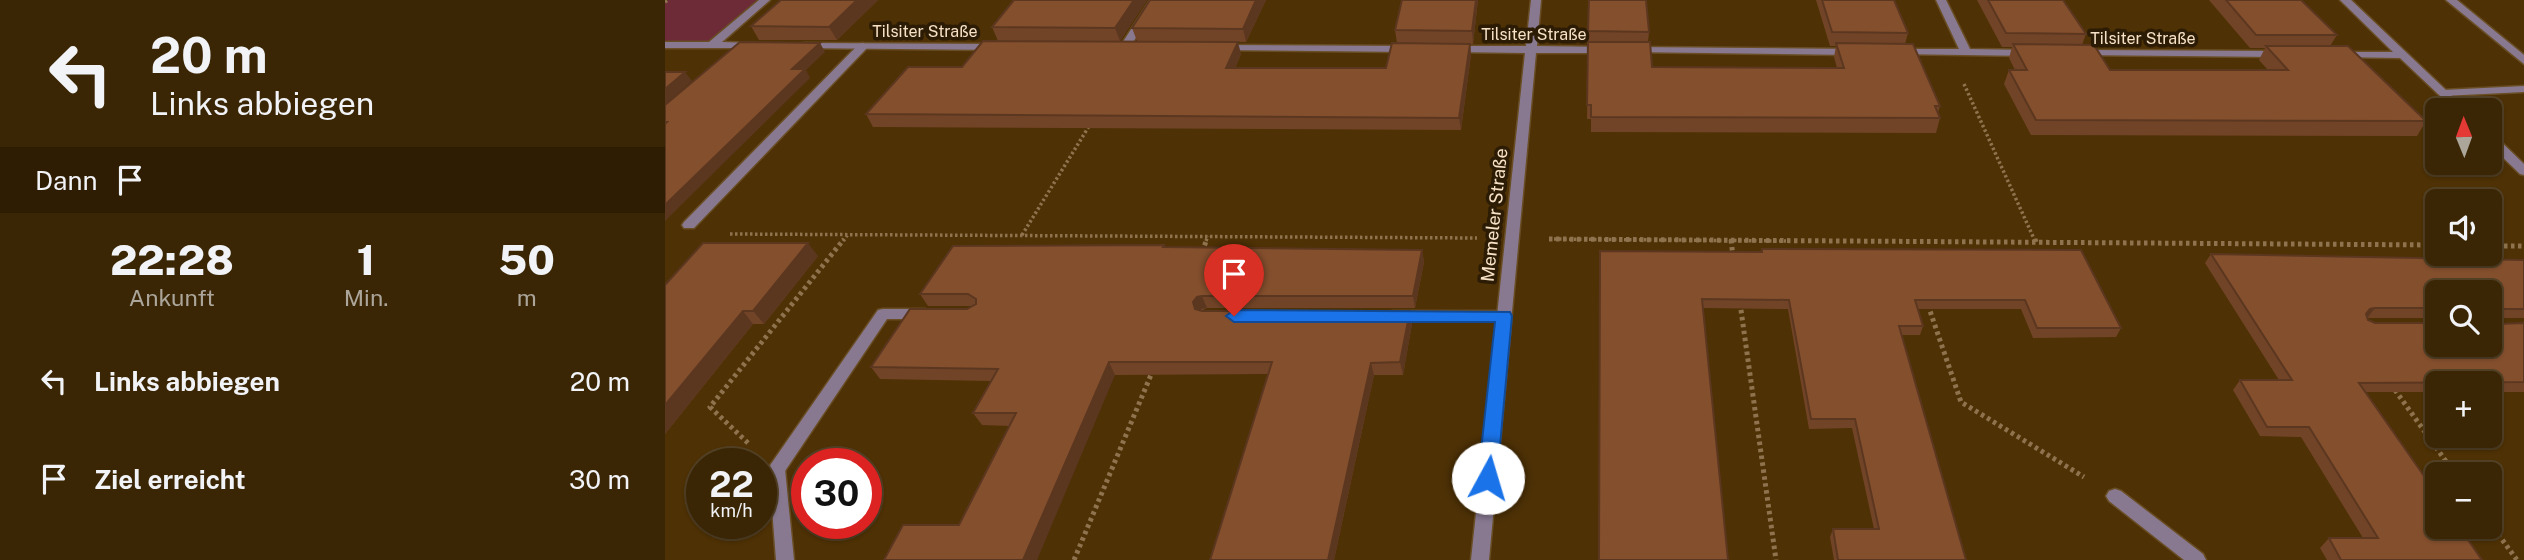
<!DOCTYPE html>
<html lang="de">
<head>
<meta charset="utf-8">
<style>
  :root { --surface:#3a2504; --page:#453113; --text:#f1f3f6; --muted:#aba59a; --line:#544226 }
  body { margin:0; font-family:"Public Sans",sans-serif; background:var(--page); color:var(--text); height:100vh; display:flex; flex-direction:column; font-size:26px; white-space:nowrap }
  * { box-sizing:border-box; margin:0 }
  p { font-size:23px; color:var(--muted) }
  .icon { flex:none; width:38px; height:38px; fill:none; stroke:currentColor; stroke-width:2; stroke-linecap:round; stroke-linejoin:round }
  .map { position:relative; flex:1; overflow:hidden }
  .sheet { display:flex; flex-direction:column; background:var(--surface); width:665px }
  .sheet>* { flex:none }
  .guide { background:#3a2504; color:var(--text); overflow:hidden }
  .needle { width:46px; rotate:359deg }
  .buttons { position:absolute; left:1760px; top:98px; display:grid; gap:14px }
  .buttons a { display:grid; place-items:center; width:77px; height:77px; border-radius:10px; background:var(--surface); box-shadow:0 2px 5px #0004,0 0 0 2px var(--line); font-size:35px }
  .speed { position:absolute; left:21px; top:448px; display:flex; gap:14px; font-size:35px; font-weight:700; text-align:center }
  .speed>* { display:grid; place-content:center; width:91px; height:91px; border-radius:50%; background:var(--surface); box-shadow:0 2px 5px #0004,0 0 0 2px var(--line); line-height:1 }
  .speed small { font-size:18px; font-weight:400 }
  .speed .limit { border:10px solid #d22; background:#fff; color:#111 }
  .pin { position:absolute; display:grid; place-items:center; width:60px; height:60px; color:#fff; margin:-72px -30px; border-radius:50% 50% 50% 0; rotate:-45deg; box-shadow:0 0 7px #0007 }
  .pin .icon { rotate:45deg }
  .me { position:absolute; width:77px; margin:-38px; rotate:6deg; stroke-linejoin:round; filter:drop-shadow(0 0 5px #0008) }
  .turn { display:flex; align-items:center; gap:24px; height:147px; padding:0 35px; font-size:32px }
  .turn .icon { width:91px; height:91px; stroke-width:2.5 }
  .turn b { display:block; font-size:49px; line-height:60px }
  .then { display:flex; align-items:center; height:66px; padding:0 35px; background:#0003; gap:14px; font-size:26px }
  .eta { display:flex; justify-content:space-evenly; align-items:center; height:119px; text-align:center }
  .eta b { font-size:42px; font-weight:800; line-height:49px }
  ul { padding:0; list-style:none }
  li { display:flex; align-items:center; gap:21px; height:98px; padding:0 35px }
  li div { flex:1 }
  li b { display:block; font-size:26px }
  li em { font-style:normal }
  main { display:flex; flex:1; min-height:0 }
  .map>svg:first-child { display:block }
  .green { fill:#6c2b36 }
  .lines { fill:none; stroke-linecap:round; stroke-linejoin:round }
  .lane-casing { stroke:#694d24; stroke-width:3 }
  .street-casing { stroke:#694d24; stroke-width:3 }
  .path-far1 { stroke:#8e734e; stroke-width:3.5; stroke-dasharray:2.5 2.5; stroke-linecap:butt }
  .path { stroke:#8e734e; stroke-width:5; stroke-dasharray:3.5 3.5; stroke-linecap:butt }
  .lane { fill:#887991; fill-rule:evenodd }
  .street { fill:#887991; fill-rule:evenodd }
  .wall { fill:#724427; fill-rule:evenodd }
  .shaded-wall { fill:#5c3720 }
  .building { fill:#844f2d; stroke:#5c3720; stroke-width:2; fill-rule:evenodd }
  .route { fill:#1a73e8; stroke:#114b97; stroke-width:2 }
  .labels { text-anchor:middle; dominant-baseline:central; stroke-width:7; stroke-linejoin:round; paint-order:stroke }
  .far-street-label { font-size:16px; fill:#f8e2c7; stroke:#2c1c05 }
  .street-label { font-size:18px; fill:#f8e2c7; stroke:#2c1c05 }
</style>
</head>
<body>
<main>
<section class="sheet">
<div class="guide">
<div class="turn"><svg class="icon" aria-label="left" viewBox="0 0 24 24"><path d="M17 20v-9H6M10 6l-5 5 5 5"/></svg><div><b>20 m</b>Links abbiegen</div></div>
<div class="then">Dann<svg class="icon" aria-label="arrive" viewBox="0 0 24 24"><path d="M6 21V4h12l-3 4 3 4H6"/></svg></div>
</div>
<div class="eta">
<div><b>22:28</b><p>Ankunft</p></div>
<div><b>1</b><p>Min.</p></div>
<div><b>50</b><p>m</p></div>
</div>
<ul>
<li><svg class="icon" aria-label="left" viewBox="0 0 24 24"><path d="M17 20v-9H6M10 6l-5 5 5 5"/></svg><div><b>Links abbiegen</b></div><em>20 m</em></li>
<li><svg class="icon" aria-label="arrive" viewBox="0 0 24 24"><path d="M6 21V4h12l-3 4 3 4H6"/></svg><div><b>Ziel erreicht</b></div><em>30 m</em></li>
</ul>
</section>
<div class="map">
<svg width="1859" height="560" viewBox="0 0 1859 560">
  <rect width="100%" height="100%" fill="#4e3105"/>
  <path class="green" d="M3,0h97l-54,46 -46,-1v-43z"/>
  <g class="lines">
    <g class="lane-casing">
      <path id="lane" d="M1781,0h11l67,55v9z
        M198,43l5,3 -1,2 -173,180h-10l-2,-3 2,-3 175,-178z
        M1859,86v6l-81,4 -6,-3 6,-3z
        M218,309h42l7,5 -7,5h-38l-104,155 -6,2 -6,-2 -2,-5 2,-5 107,-154z
        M728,311h111l5,1 2,4 -2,4 -5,1h-111l-5,-1 -2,-4 2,-4z"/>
    </g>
    <g class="street-casing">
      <path id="street" d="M94,0h11l-48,42 31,1 4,1v4h-92v-6h44z
        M485,0h10l-32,50h-8l-1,-2z
        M866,0h10l-4,46 70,1 5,3 -5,3h-71l-47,507h-18l54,-507 -73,-1 -5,-3 5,-3h74z
        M1271,0h10l24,49 60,1 5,3 -5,3 -134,-2 -1,-2 5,-3h59z
        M1675,0h11l116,110h-12l-55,-52 -63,-1v-4l4,-1h52z
        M139,43l194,1 5,3 -5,3 -198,-2 -1,-2z
        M556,45l186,1 5,3 -5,3 -190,-2v-4z
        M969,47l218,2 5,3 -5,3 -222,-3 -1,-2z
        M1417,50l197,1 5,3 -5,3 -201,-2 -1,-2z
        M1825,134l4,1 30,29v11l-4,-1 -30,-29z
        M112,462l6,2 2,5 9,91h-18l-7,-91 2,-5z
        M1450,489l6,2 82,63 3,6h-22l-75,-59 -3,-5 3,-5z"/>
    </g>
    <path class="path-far1" d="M0,2l3,-2
      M1299,84l71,157
      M65,234l747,4
      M357,235l69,-112
      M884,239l237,2
      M178,241l5,-7
      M541,241l2,-5"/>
    <path class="path" d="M884,239l889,6
      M1370,239l1,3
      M1066,240l2,16
      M1825,246h34
      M537,252l5,-13
      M1075,303l36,257
      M1263,305l33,97 123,75
      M1730,390l60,84
      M83,443l-38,-36 134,-168
      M1825,523l27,37
      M409,560l79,-190"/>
    <use href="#lane" class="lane"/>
    <use href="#street" class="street"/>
  </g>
  <path class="wall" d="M116,0h97l-41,40h-78l-8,-14z
    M482,0l-27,41h-122l-6,-14z
    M601,0l-20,42 -109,-1 -5,-13z
    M737,0h76l-5,44h-3l1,11 -10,75 -588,-3 -7,-13 96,-47 279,-13 -6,14h151l11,-25 -2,-13z
    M924,0l60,32 -1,10 4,25 185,1 -3,-11 2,-11h-6l-14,-46h78l14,33 -3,11 35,62 -2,6 2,6 -4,15 -345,-1v-13h-4z
    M1312,0h86l23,34 -4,11 28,25h158l-9,-10 6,-12h-15l-41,-48h92l36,35 -7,11 96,75 -9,15 -386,-1 -27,-51 5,-14h6l-6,-12 3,-11h-10z
    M499,247l258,3 2,12 -9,46h-208l-6,3h209l2,13 -9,51h-29l-40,185h-124l58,-186 -153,1 -156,150 51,-99 -28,-1 -9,-12 18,-32 -111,-2 -9,-12 101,-61h-44l-8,-12z
    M1097,249l319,1 40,78 -5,9 -83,1 -12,-29h-103l5,17 -3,9h-19l65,225h-132l-4,-23 3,-8h41l-22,-101 -43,1 -21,-120 -85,-1 -103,-57 161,1z
    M1546,254l313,6v58h-26l1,6 25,-1v69h-34v-9h-52v9h-72l116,168h-155l-7,-12 9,-10h34l-62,-101 -41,-1 -27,-46 7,-10h39l-74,-117zM1773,292l52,53 -115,-22 -7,-3 -1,-2h71z
    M153,256l-54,68h-11l-88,110v-149z"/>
  <path class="shaded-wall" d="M192,0h21l-41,40 -8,-13z
    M469,0h13l-27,41 -5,-13z
    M591,0h10l-20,42 -3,-13z
    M811,0h2l-5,44 -1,-13z
    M573,42l3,12 -12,26 -3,-12z
    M155,43l5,9 -19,18 4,8 -145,143v-16l127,-136z
    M805,44l1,11 -10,75 -2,-12z
    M20,72l7,9 -27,23v-15z
    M143,243l10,13 -54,68 -11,-13z
    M757,250l2,12 -9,46 -2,-12z
    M537,296l5,12 -6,1 -3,6 -5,-13 4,-5z
    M1710,308l-7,9 -6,1 8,-9z
    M78,311l10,13 -88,110v-29z
    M745,311l2,13 -9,51 -3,-13z
    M444,362l6,13 -78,185h-14z
    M706,363l3,12 -40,185h-6z"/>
  <path class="building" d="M116,0h76l-28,27 -78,-1z
    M349,0h120l-19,28 -123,-1z
    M485,0h106l-13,29 -111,-1z
    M737,0h74l-4,31 -77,-1z
    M924,0h57l3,32 -61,-1z
    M1157,0h72l14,33 -76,-1z
    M1323,0h75l23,34 -80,-1z
    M1561,0h75l36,35h-81z
    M318,41l255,1 -12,26h160l6,-25 78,1 -11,74 -593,-4 42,-47h54z
    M75,42l80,1 -28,26h13l-140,136v-81l2,-2h-2v-17z
    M923,42h62l2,25 192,1 -8,-25 77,1 27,62h-5l5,12 -349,-1v-12h-4z
    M1348,44l81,1 16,25h178l-22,-24h82l78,75 -390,-1 -27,-50h18z
    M0,72h20l-20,17z
    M38,243h105l-55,68h-10l-78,94v-120z
    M499,245l-1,2 259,3 -9,46h-211l-5,1 -4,5 2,7 7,2h208l-10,51 -29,1 -43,197h-118l62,-198h-163l-86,198h-139l19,-35h56l57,-112h-43l25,-44 -127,-2 39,-58h57l9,-5v-5l-8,-5h-48l33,-48z
    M1097,249l319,1 40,78h-84l-12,-28h-110l8,26h-24l67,234h-128l-5,-31h46l-24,-110h-44l-22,-119 -87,-1 26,261h-129l1,-309 162,1z
    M1546,254l313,6v49h-25l-3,2 3,13 25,-1v59l-165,1 79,113v31h21l23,33h-141l-12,-22h49l-69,-111h-42l-27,-47h52zM1773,292h52v53h-52v-22h-63l-7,-3 -2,-6 4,-5 5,-1h63z"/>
  <path class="route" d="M569,310l276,2 2,4 -15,162 -3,6 -6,2 -7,-2 -3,-6 17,-156h-261l-8,-6z"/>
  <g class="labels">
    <g class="far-street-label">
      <text x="260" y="31">Tilsiter Straße</text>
      <text x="869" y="34">Tilsiter Straße</text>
      <text x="1478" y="38">Tilsiter Straße</text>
    </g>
    <g class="street-label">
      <text transform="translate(829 215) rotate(-84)">Memeler Straße</text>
    </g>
  </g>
</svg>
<div class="buttons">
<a><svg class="needle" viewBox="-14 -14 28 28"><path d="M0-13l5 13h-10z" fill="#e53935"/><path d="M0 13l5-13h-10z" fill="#aba59a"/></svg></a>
<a><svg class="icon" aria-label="sound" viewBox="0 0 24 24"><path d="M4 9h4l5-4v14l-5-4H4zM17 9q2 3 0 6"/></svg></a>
<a><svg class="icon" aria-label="search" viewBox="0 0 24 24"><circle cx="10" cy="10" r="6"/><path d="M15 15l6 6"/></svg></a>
<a>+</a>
<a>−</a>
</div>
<div class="speed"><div>22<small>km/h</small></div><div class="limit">30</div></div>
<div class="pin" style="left:569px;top:316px;background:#d93025"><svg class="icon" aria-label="arrive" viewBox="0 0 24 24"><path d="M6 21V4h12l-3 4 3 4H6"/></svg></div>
<svg class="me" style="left:823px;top:478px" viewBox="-20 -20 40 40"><circle r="19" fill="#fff"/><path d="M0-13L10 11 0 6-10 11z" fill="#1a73e8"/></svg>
</div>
</main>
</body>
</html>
